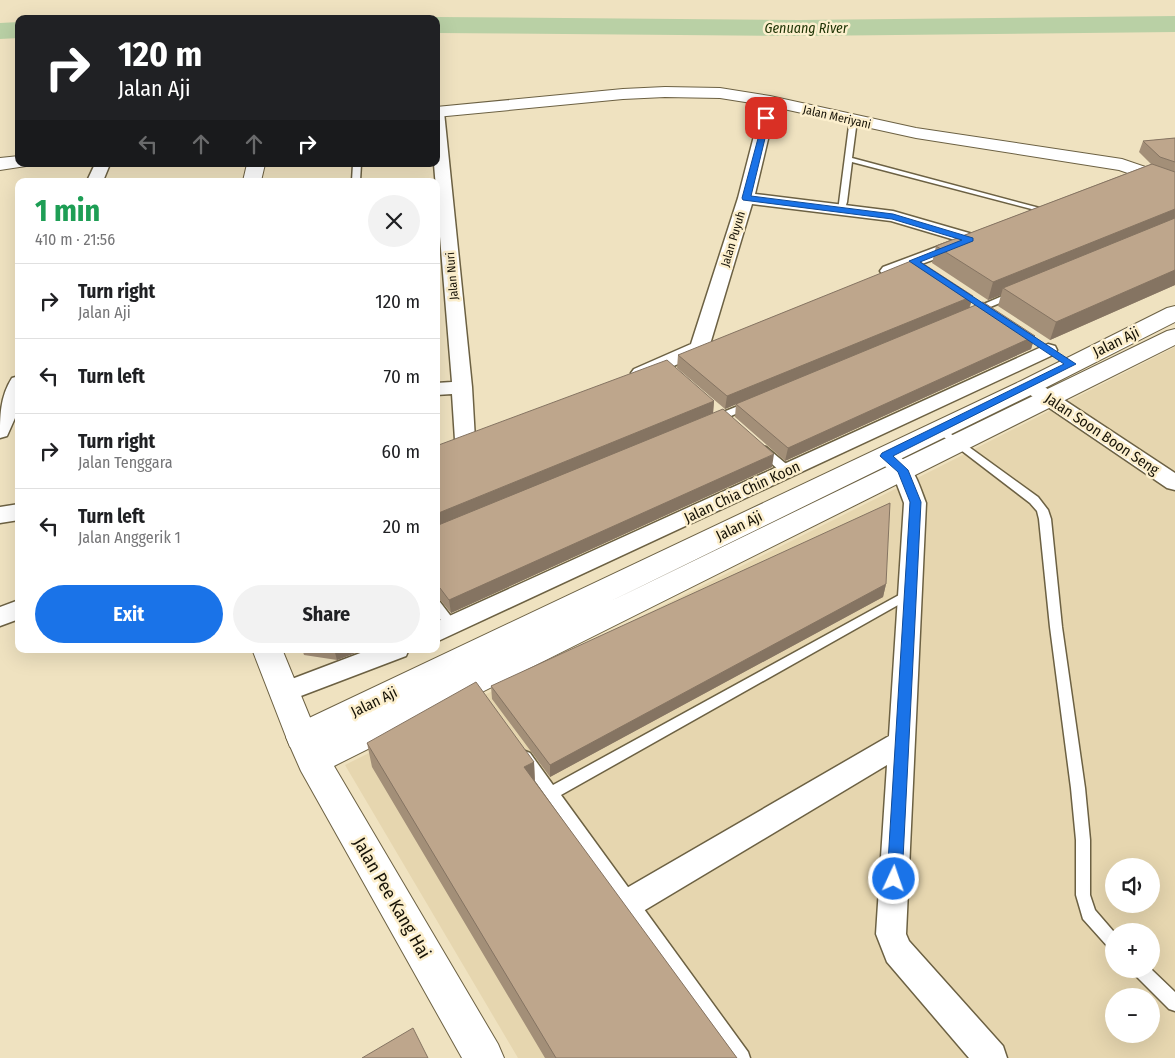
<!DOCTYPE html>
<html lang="en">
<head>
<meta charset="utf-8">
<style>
  :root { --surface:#fff; --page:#f2f2f2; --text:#202124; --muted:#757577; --line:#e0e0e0; --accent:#1a73e8 }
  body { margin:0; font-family:"Fira Sans Condensed",sans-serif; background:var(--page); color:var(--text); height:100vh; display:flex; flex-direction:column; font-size:19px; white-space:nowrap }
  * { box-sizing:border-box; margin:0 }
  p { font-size:16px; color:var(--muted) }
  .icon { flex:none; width:28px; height:28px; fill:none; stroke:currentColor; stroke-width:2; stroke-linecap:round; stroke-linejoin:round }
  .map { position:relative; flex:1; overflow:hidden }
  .sheet { position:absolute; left:15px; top:178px; width:425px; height:475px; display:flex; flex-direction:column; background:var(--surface); border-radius:10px; box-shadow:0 5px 20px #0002 }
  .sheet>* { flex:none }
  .hud { position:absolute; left:15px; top:15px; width:425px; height:152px; border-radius:10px; box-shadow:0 5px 20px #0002; background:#202124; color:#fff; overflow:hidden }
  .fabs { position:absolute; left:1105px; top:858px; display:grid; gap:10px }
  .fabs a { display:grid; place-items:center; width:55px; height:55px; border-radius:50%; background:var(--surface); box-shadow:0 5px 20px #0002; font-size:25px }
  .pin { position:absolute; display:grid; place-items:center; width:42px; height:42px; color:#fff; margin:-21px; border-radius:10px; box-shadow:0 2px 8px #0006 }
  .me { position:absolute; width:55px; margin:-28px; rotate:3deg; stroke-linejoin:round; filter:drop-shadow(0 0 4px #0008) }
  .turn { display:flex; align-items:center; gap:18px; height:105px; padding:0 20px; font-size:22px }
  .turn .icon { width:65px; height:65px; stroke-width:2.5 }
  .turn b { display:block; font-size:35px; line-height:42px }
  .lanes { display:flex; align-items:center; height:48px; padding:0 20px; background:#0003; justify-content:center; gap:25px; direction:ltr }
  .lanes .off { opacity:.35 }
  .round { display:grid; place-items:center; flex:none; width:52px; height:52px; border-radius:26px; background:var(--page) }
  .headline { display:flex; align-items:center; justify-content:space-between; height:85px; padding:0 20px }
  h1 { font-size:30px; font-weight:700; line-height:38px; color:#1e9e55 }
  .button { display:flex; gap:10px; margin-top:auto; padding:10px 20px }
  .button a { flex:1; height:58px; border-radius:30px; background:var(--accent); color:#fff; font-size:20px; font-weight:700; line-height:58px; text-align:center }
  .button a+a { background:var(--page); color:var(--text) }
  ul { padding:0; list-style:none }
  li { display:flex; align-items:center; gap:15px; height:75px; padding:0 20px; border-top:1px solid var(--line) }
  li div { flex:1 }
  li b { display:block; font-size:19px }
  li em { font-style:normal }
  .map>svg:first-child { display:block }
  .built { fill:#e6d6af; fill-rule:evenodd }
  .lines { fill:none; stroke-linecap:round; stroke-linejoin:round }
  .river { fill:#b9d0a5; fill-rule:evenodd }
  .service-casing { stroke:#6c6143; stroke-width:3 }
  .minor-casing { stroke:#6c6143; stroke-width:3 }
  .tertiary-casing { stroke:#6c6143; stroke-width:2 }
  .primary-casing { stroke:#6c6143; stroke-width:2 }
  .service { fill:#fff; fill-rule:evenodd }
  .minor { fill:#fff; fill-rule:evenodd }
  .tertiary { fill:#fff; fill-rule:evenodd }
  .primary { fill:#fff; fill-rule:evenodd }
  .wall { fill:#a38f78 }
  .shaded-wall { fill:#857462 }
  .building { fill:#bea68c; stroke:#857462 }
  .route { fill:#1a73e8; stroke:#114b97 }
  .labels { text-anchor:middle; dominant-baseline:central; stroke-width:5; stroke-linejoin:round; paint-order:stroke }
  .far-street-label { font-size:12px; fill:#171307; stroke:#fcefcd }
  .far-water-label { font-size:14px; font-style:italic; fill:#203506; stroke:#fcefcd }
  .street-label { font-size:15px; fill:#171307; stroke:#fcefcd }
  .near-street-label { font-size:18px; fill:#171307; stroke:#fcefcd }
</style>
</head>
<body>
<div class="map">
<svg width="1175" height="1058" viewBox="0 0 1175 1058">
  <rect width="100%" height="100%" fill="#efe2c0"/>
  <path class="built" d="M1175,347v711h-657l-173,-293 600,-301zM1114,866h37v38h-37zM1114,931h37v38h-37zM1114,996h37v38h-37z"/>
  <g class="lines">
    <path class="river" d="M1175,16v16l-376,4 -363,-3v-14h-8l8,-2 363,3z
      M19,22v16l-19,1v-16z"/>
    <g class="service-casing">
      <path id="service" d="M850,118l7,2 -5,38 199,53 -4,2 -195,-51 -5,40 -3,9h-6z
        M353,164h8l-1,17h-8z
        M1014,291l3,1v4l-39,16 -3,1 -5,-3z
        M748,402l4,1 1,2 -1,2 -33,14 -4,1 -5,-3 1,-2z
        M940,426l98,71 10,13 3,9 11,108 23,161 5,52v55l5,15 19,22v18l-5,-2 -26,-29 -7,-24v-55l-5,-52 -21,-161 -11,-108 -2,-8 -7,-8 -94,-72 -1,-2 1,-2z
        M762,446l4,1 25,21 1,3 -1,3h-8l-25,-23 -1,-2 1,-2z
        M910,589l4,1 2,3 -2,3 -353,199 187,257 2,6h-18l-214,-301 2,-4 5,-2 5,2 23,32z
        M436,601l4,1 16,21 2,3 -2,3h-8l-12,-15z
        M1132,969h19l24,23v19l-6,-2 -35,-35z"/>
    </g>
    <g class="minor-casing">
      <path id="minor" d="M770,97l7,4 -22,93 138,17 83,24 2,4 -10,8 -79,29 -6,-1 -3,-4 3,-4 72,-27 -64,-19 -139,-17 -41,137 4,4 -2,4 -65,28 -7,2 -7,-2 -3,-4 3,-4 57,-25 47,-146 25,-97z
        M437,108l5,1 2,3 28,275 3,53 -3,5 -7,2 -7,-2 -3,-5 -3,-46 -16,1v-12l16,-1 -18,-218h2z
        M95,164h15l-7,17h-16z
        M1048,344l7,2 2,4 -2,4 -619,288v-20z
        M19,376v33l-12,27 -7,2c0,-22 0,-41 12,-60z
        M1030,380l7,2 138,91v17l-8,-2 -144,-98 -3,-4 3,-4z
        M888,451c24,7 30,31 38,52l-20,431 3,7 94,105 4,12h-38l-82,-96 -11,-28 11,-169 -247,148 -11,4 -11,-4 -4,-10 4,-10 271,-157 15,-233 -11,-29 -16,-16 4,-5z
        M19,504v16l-19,3v-16z
        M19,600v19l-19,7v-19z
        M371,649h38l-3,7 -121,46 -9,-3 -4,-7 4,-7z"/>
    </g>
    <g class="tertiary-casing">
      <path id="tertiary" d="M665,87l55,1 50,8 146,32 206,31 53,18v12l-56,-19 -203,-32 -146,-32 -50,-8 -55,-1 -42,2 -187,18v-10l187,-18z
        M19,156v8h8l-1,2 -26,4v-12z
        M247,164h18l-4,17h-18z
        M252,649h30l36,88 -4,10 -12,4 -12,-4z"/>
    </g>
    <g class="primary-casing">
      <path id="primary" d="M1175,306v16l-136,69 -430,211 558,-271 8,-2v16l-841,421 164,278 6,14h-42l-161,-287 -15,-34 4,-10 731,-346 146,-73z"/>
    </g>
    <use href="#service" class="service"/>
    <use href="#minor" class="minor"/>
    <use href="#tertiary" class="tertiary"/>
    <use href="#primary" class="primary"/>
  </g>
  <path class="wall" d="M1175,138v147l-125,55 -52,-34 3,-11 -13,5 -56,-37 4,-17 215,-82 -12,-12 4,-11z
    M973,296l-3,11 65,29 -4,13 -246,112 -50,-44 1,-13 -11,5 -48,-41 1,-13z
    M714,401l-1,12 59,54 -321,146 -10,-12 -5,-1v-154z
    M886,584l-3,13 -333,180 -58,-78 -1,-13z
    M302,649h64l-29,11 -33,-5z
    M367,743l167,19 1,21 202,275h-192l-173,-291z"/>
  <path class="shaded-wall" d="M1175,209v15l-172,64 -2,7 -13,5 5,-18z
    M1175,270v15l-125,55 6,-18z
    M973,296l-4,12 -244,101 2,-13z
    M1035,336l-4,13 -246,112 3,-13z
    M714,401l-1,12 -277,115v-14z
    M774,454l-2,13 -321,146 -2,-13z
    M886,584l-3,13 -333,180v-12z
    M436,609l2,10 -2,1z
    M334,649h32l-29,11z
    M534,762l1,24 -11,-19z"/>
  <path class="building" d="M1175,138v24l-15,-5 -17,-16z
    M1152,164l23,8v37l-182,73 -57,-36z
    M1175,218v52l-119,52 -53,-34z
    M916,259l57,37 -246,100 -49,-41z
    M983,302l52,34 -247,112 -52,-44z
    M667,360l47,41 -278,113v-68z
    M723,409l51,45 -325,146 -9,-12 -4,-1v-61z
    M890,503l-4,81 -336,181 -59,-79z
    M476,682l58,80 -10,5 213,291h-181l-189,-315z
    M413,1028l15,30h-66z"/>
  <path class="route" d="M764,116l6,2 -19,78 142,18 80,24v3l-53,21 156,102 -183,92 15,14 13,32 -19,377 -2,4 -6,2 -5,-2 -2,-4 23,-377 -12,-30 -18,-16 2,-3 182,-89 -155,-103 53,-21 -70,-21 -149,-19 -1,-2z"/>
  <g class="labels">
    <g class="far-street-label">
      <text transform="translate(837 117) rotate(13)">Jalan Meriyani</text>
      <text transform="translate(733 239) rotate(-73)">Jalan Puyuh</text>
      <text transform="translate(452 276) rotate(-95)">Jalan Nuri</text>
    </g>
    <g class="far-water-label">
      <text x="806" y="28">Genuang River</text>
    </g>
    <g class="street-label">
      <text transform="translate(1116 342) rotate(-26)">Jalan Aji</text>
      <text transform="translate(1102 434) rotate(34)">Jalan Soon Boon Seng</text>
      <text transform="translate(742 492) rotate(-25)">Jalan Chia Chin Koon</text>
      <text transform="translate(739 526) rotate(-26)">Jalan Aji</text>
      <text transform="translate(374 702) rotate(-26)">Jalan Aji</text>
    </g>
    <g class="near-street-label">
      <text transform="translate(392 898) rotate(60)">Jalan Pee Kang Hai</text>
    </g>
  </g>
</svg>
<div class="fabs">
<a><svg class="icon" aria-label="sound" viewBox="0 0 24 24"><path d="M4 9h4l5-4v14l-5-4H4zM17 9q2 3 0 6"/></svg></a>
<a>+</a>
<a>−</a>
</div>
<div class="pin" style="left:766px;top:118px;background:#d93025"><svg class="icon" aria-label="arrive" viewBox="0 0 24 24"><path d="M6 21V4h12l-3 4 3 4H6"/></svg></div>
<svg class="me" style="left:894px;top:879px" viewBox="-20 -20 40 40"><circle r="17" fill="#1a73e8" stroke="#fff" stroke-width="3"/><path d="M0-11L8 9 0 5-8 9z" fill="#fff"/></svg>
<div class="hud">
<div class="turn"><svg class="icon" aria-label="right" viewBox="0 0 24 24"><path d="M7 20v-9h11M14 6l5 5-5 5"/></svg><div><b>120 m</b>Jalan Aji</div></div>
<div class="lanes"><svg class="icon off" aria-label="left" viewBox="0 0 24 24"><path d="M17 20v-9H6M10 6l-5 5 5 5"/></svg><svg class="icon off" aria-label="ahead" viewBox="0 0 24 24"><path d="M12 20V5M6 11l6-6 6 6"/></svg><svg class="icon off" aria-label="ahead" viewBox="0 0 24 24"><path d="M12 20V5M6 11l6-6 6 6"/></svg><svg class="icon" aria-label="right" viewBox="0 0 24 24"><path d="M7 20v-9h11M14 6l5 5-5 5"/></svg></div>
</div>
<section class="sheet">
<div class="headline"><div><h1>1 min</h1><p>410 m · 21:56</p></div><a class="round"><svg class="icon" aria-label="close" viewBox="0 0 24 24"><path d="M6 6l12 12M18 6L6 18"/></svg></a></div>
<ul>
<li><svg class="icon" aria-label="right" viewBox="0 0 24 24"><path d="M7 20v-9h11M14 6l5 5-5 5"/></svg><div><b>Turn right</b><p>Jalan Aji</p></div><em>120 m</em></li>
<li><svg class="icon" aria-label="left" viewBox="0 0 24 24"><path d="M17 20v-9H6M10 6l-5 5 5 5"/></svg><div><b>Turn left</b></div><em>70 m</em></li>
<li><svg class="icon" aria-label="right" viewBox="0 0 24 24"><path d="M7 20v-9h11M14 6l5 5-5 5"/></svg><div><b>Turn right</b><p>Jalan Tenggara</p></div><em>60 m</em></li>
<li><svg class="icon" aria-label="left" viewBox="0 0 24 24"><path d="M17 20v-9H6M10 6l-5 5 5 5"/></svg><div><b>Turn left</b><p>Jalan Anggerik 1</p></div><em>20 m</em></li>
</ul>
<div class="button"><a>Exit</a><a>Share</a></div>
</section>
</div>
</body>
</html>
